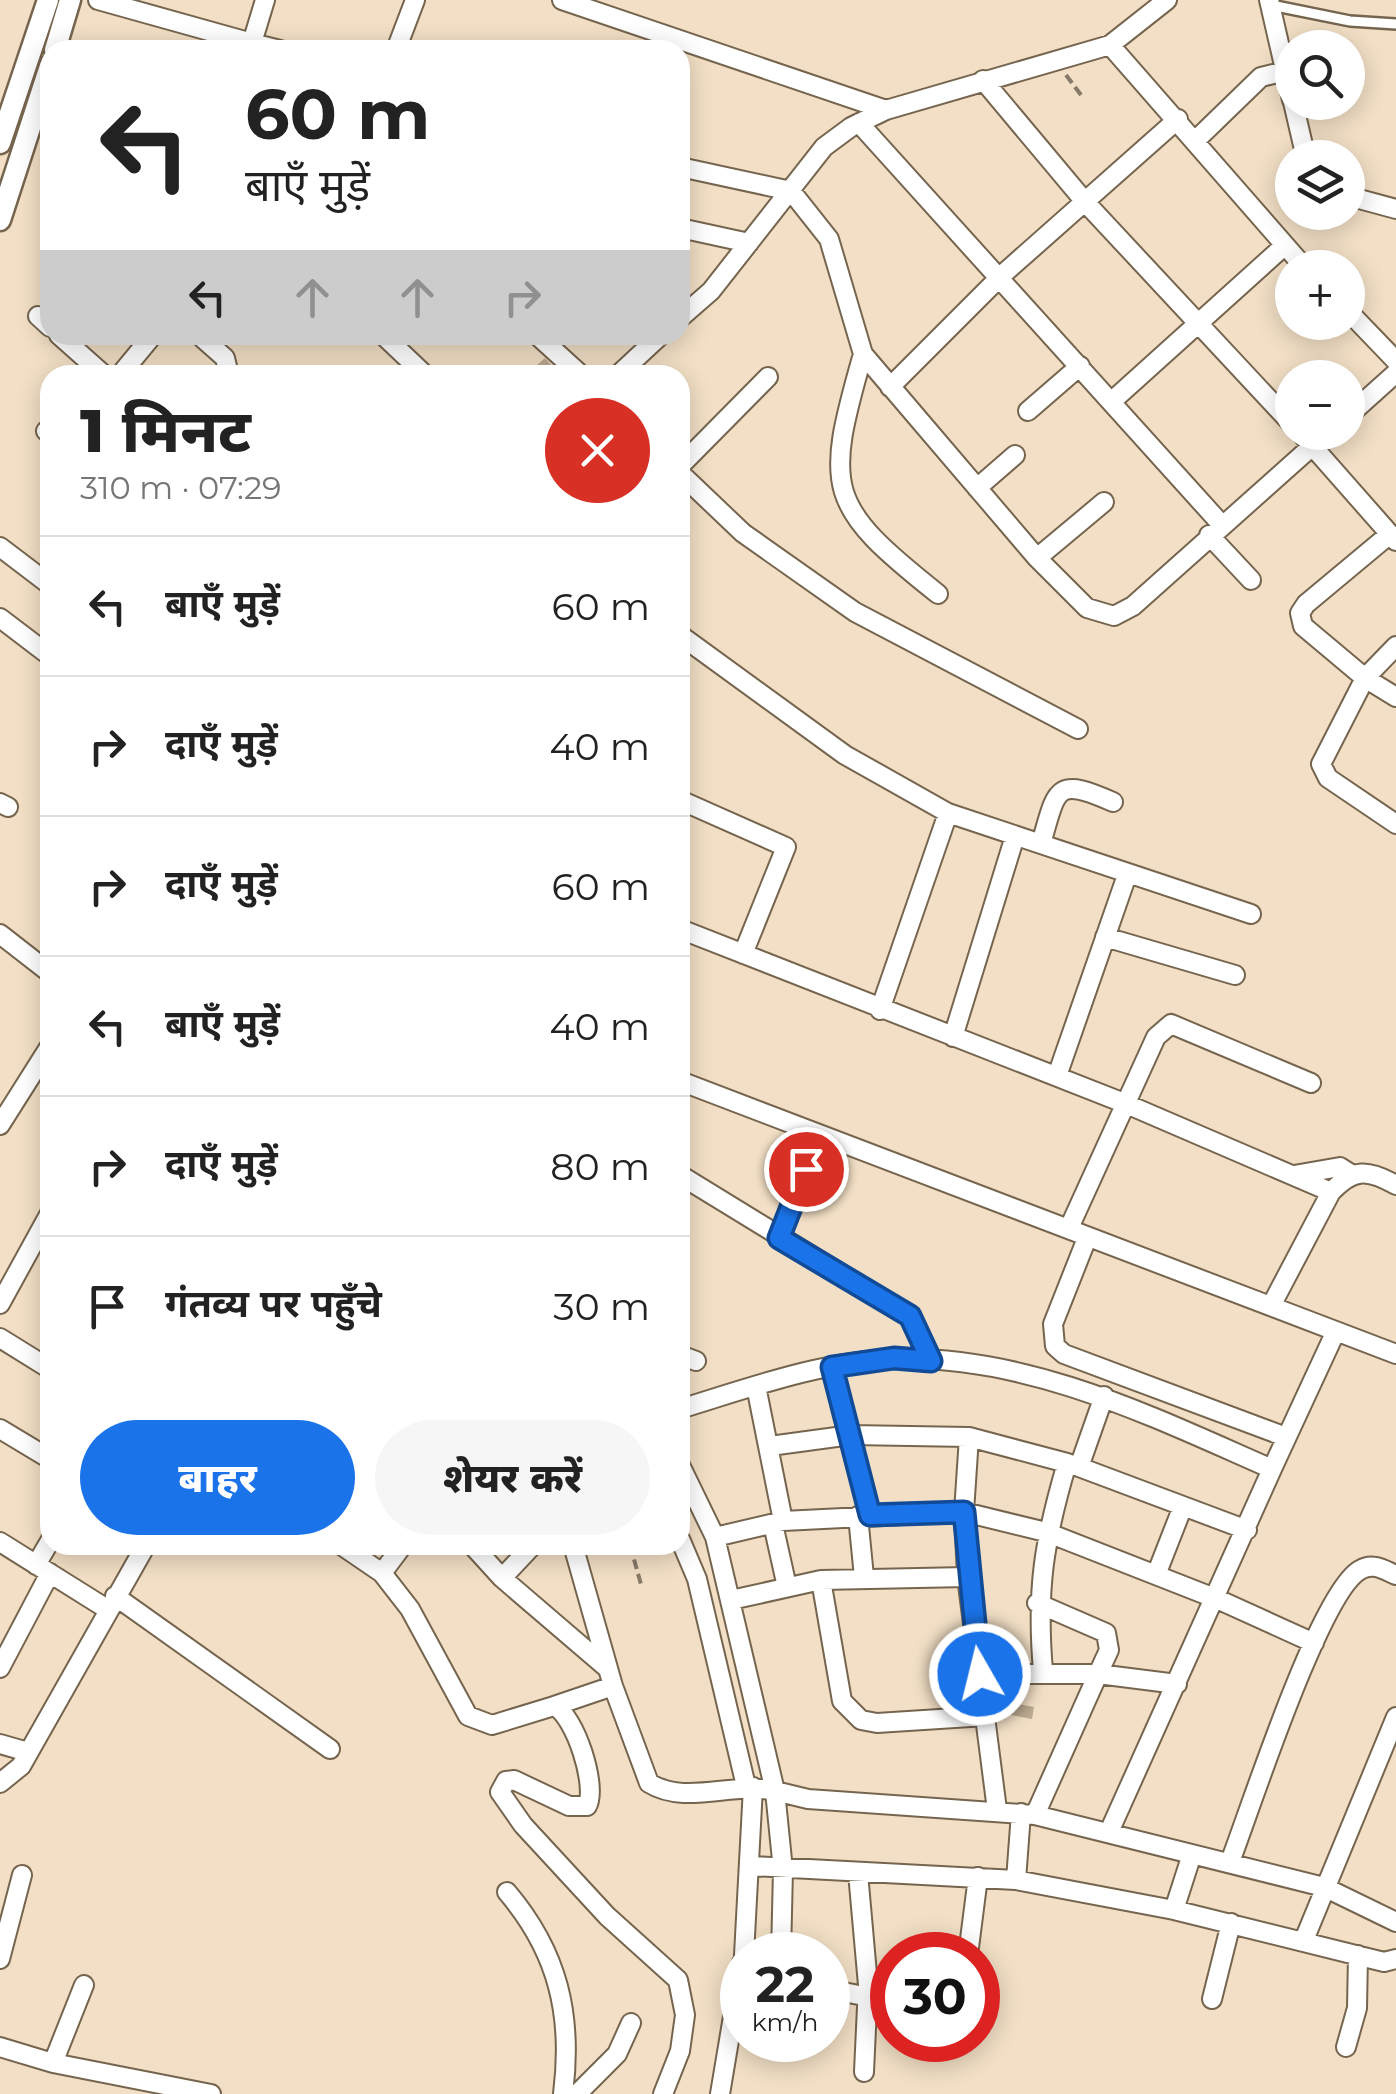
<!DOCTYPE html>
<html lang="hi">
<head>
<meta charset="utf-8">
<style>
  :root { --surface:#fff; --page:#f6f6f6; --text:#222; --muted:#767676; --line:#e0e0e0; --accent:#1a73e8 }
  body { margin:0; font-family:Montserrat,"Noto Sans Devanagari",sans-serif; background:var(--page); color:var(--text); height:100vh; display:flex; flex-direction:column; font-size:38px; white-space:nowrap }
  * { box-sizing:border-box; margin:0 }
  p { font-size:32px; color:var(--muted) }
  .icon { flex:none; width:55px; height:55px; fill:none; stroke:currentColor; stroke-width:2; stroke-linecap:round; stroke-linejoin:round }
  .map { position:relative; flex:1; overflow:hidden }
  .drawer { position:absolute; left:40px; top:365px; width:650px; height:1190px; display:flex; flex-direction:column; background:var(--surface); border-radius:30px; box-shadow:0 5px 25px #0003 }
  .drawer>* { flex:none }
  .guide { position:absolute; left:40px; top:40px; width:650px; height:305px; border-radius:30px; box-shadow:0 5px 25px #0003; background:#fff; color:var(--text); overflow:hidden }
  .buttons { position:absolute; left:1275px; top:30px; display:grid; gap:20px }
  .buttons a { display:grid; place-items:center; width:90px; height:90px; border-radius:50%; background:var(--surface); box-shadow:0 5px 25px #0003; font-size:50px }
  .speed { position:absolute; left:720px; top:1932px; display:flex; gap:20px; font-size:50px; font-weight:700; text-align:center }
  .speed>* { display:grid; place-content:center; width:130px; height:130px; border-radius:50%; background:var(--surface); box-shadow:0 5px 25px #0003; line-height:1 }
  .speed small { font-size:25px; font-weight:400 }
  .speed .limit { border:15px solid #d22; background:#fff; color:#111 }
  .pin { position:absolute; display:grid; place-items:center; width:85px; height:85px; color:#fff; margin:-42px; border:5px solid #fff; border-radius:50%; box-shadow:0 2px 10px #0007 }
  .me { position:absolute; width:110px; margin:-55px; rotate:352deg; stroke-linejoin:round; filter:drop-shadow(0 0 8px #0008) }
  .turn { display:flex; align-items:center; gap:35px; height:210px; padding:0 40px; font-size:45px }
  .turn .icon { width:130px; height:130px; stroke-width:2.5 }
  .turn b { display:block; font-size:70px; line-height:85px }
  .lanes { display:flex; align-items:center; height:95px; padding:0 40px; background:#0003; justify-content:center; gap:50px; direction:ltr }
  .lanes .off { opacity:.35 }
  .round { display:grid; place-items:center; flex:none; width:105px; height:105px; border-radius:52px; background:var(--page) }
  .overview { display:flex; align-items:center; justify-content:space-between; height:170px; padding:0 40px }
  h1 { font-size:60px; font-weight:800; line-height:75px }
  .primary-button { display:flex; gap:20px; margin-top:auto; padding:20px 40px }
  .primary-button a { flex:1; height:115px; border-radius:60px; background:var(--accent); color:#fff; font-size:40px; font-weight:800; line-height:115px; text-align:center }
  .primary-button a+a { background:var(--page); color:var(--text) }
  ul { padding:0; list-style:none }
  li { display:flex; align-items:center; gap:30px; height:140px; padding:0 40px; border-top:2px solid var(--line) }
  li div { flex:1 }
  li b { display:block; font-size:38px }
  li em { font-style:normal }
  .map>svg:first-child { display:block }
  .building { fill:#bcaa91 }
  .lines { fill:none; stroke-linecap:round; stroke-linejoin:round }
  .service-casing { stroke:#76654e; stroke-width:14 }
  .minor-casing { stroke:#76654e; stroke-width:22 }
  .tertiary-casing { stroke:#76654e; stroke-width:25 }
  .path { stroke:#877a68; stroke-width:4; stroke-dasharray:10 5; stroke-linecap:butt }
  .service { stroke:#fff; stroke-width:9 }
  .minor { stroke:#fff; stroke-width:18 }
  .tertiary { stroke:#fff; stroke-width:20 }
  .route-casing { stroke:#114b97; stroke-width:25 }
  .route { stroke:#1a73e8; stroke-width:18 }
</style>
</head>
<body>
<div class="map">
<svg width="1396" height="2094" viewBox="0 0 1396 2094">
  <rect width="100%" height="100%" fill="#f2dfc5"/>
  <path class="building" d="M545,358l15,17h-34z
    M1013,1703l21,4 -2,12 -21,-4z"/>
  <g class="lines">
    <g class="service-casing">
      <path id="service" d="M1271,5l79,16 46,3"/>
    </g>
    <g class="minor-casing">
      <path id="minor" d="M98,0l154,43 13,-43
        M562,0l324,110
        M1269,0l23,100
        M252,43l28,7
        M1110,45l195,223
        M396,50l19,-50
        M983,80l103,123 206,221
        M1293,102l13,56
        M859,123l362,401
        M1197,139l64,-62 25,-6
        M680,167l111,24 38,48 34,115 174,204 50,50 27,8 19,-10 195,-174
        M1348,196l48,13
        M680,228l69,15
        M1348,311l48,50
        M38,316l12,11
        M680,318l31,-27 113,-144 27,-20 35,-17 224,-65 57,-45
        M59,335l45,40
        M199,335l26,23 4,17
        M383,335l42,40
        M537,335l44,40
        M863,354c-39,136 -37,151 75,240
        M120,375l33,-40
        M618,375l43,-40
        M890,387l112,-112 176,-156
        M1111,402l173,-156
        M1028,411l52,-45
        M1348,416l48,-43
        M46,431l4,3
        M1300,432l96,109
        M680,466l88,-89
        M680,473l63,60 112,79 223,117
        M977,488l38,-33
        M1390,534l-84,70 -6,9 3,13 62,52 31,19
        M1209,535l42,45
        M0,547l50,38
        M1037,558l67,-56
        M0,618l50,38
        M680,635l165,120 103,58 303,101
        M1396,646l-31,32 -44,86 7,14 68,46
        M680,800l106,47 -43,107
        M0,803l8,4
        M1041,844c16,-56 14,-68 72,-42
        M680,929l444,174 207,89
        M0,934l50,39
        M1105,937l130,38
        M880,1010l68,-197
        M953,1037l62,-201
        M1057,1076l70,-201
        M680,1081l716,273
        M0,1125l50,-79
        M680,1175l230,141 21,45
        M1294,1175l46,-8 11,7
        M1069,1228l87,-191 15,-13 140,59
        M1087,1238l-34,86 2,22 9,8 222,83
        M779,1239l40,-104
        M0,1304l50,-91
        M1271,1306l60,-114c23,-24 37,-23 65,-7
        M0,1338l50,31
        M680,1355l16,6
        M831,1367l39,148
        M756,1386l27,135
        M680,1409c69,-21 142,-48 215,-50 134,-4 258,58 377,110l-163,363
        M0,1429l50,30
        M770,1446l81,-11 118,2 98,26
        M680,1465l35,72 60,254 33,8 227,16 289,72 72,35
        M1079,1467l168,63
        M1272,1469l63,-136
        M858,1516l6,61
        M773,1524l14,63
        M715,1537l68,-16 181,-9 82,20 171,67 97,44
        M680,1539l17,40 49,207
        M0,1542l107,67
        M341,1545l41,28 28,36 58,107 24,9 62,-19c21,9 44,81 33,100h-18l-55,-26 -8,1 -6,11 23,33 84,91 71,64 7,35 -5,36 -17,43
        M472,1545l30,33 105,90
        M573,1545l40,141 36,97c37,23 85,-2 126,8l8,79 -2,85
        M36,1565l14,-24
        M382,1573l21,-28
        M1156,1575l27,-69
        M967,1577l-3,-65 5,-75
        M502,1578l31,-33
        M821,1580l21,121 19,19 16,3 109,-7
        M115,1596l215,153
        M731,1600l90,-20 146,-3 30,233
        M1037,1603l69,30 3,17 -11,24 79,10
        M0,1668l50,-95
        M1043,1671c-7,-82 1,-130 24,-208l12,4 25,-71
        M980,1674h118l-63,141
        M554,1706l59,-20
        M0,1744l28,8
        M0,1783l21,-17 125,-221
        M1230,1862c20,-52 90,-270 130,-292 13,-8 24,0 36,5
        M752,1866l264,14 158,30 210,52 12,-3
        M858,1873l10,112 -4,87
        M1016,1880l5,-67
        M507,1892c51,60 66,123 56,202
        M1174,1910l18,-56
        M1304,1940l92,-223
        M744,1955l9,-168
        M968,1955l10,-78
        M0,1959l22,-84
        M828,1989l41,8
        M1212,1999l19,-76
        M0,2047l53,16 158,31
        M1346,2047l11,-39 1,-53
        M53,2063l31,-78
        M577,2094l40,-40 14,-31
        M720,2094l22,-131"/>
    </g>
    <g class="tertiary-casing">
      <path id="tertiary" d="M55,50l15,-50
        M0,143l48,-143
        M0,220l50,-154"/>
    </g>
    <path class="path" d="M1066,75l18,24
      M630,1545l12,43"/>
    <use href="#service" class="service"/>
    <use href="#minor" class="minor"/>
    <use href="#tertiary" class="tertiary"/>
  </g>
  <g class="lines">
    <g class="route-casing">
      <path id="route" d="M806,1169l-27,69 131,78 21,45 -37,-3 -62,9 38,148 94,-3 16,162"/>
    </g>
    <use href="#route" class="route"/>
  </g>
</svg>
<div class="buttons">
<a><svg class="icon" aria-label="search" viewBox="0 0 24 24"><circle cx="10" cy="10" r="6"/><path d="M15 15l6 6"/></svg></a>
<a><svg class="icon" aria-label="layers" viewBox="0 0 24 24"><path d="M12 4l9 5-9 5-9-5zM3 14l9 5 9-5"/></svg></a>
<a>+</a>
<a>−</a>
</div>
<div class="speed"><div>22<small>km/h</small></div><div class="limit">30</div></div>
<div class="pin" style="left:806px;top:1169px;background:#d93025"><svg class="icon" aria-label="arrive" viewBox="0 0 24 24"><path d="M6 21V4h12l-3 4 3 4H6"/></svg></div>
<svg class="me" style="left:980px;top:1674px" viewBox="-20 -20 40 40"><circle r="17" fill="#1a73e8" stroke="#fff" stroke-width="3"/><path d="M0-11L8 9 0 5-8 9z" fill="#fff"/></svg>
<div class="guide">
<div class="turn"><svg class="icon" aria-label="left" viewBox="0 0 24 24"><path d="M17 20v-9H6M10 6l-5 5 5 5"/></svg><div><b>60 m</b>बाएँ मुड़ें</div></div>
<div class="lanes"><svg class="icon" aria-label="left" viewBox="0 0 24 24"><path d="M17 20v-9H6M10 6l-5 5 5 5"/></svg><svg class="icon off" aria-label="ahead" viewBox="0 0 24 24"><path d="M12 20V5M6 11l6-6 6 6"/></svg><svg class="icon off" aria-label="ahead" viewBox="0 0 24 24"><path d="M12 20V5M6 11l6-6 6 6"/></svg><svg class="icon off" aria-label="right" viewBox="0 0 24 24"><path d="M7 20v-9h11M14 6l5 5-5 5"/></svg></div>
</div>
<section class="drawer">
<div class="overview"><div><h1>1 मिनट</h1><p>310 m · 07:29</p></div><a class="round" style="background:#d93025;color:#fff"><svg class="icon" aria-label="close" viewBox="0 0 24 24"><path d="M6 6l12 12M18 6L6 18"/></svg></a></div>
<ul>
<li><svg class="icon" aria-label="left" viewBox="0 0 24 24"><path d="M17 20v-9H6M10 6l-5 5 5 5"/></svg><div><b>बाएँ मुड़ें</b></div><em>60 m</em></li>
<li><svg class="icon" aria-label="right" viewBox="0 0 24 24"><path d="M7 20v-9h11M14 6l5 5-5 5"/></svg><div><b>दाएँ मुड़ें</b></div><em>40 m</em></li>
<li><svg class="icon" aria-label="right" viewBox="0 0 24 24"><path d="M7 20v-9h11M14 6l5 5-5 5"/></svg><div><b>दाएँ मुड़ें</b></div><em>60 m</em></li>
<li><svg class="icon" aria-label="left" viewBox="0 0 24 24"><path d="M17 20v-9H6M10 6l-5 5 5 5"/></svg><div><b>बाएँ मुड़ें</b></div><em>40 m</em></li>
<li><svg class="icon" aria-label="right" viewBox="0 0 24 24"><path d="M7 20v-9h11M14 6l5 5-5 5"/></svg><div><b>दाएँ मुड़ें</b></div><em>80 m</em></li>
<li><svg class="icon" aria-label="arrive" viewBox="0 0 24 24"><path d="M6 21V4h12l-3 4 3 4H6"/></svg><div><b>गंतव्य पर पहुँचे</b></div><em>30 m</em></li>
</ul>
<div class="primary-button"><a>बाहर</a><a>शेयर करें</a></div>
</section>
</div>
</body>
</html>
